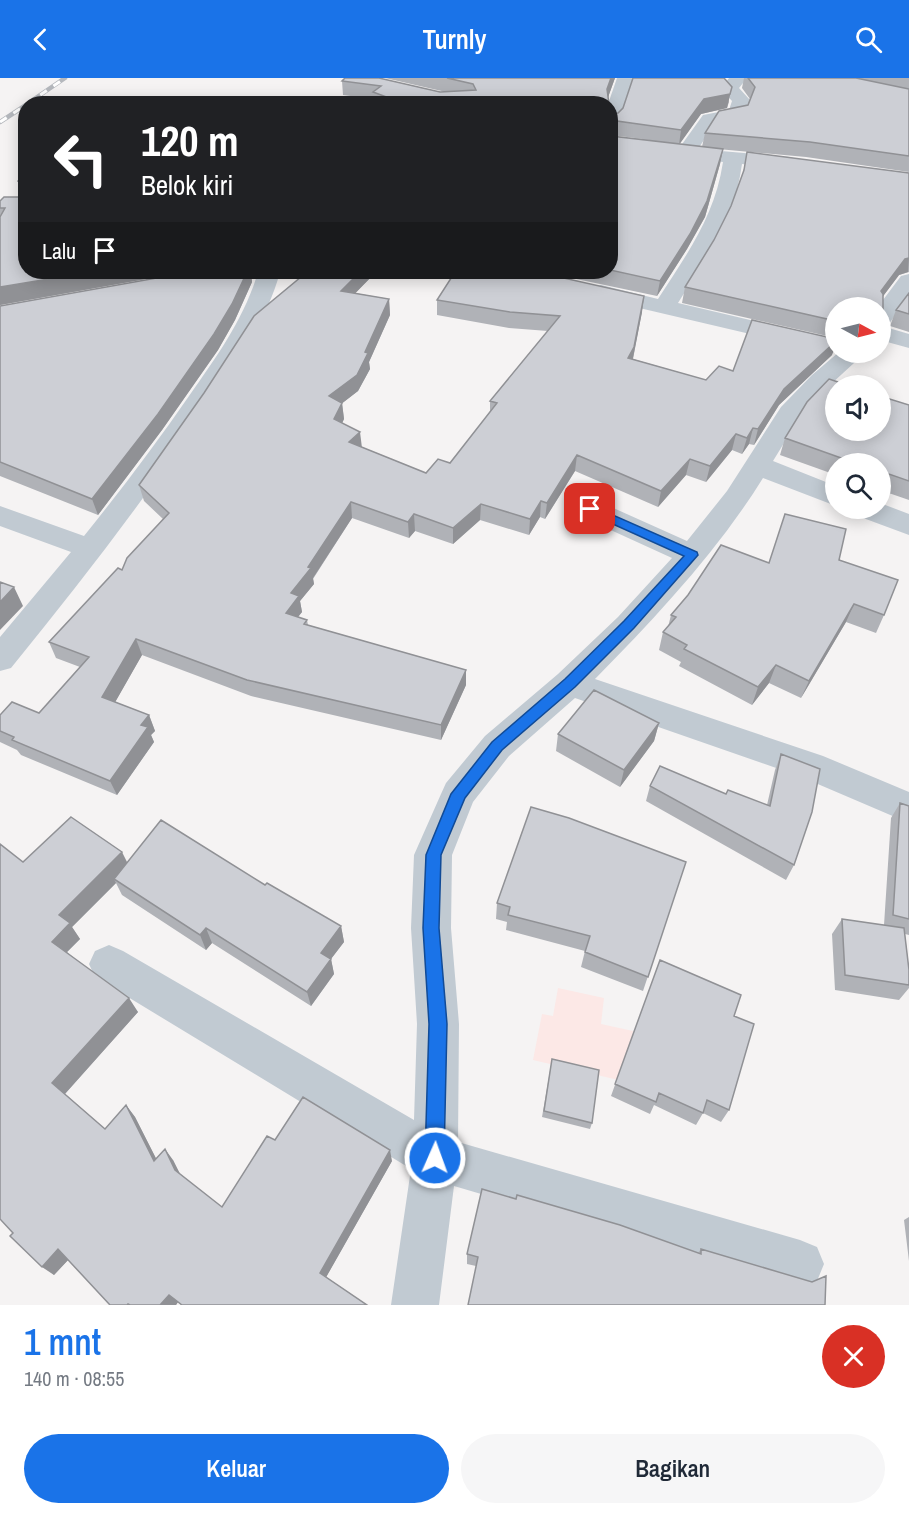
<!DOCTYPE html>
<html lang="id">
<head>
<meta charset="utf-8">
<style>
  :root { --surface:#fff; --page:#f6f6f7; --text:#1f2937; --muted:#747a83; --accent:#1a73e8 }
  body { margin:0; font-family:"Archivo Narrow",sans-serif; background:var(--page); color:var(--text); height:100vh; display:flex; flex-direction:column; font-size:22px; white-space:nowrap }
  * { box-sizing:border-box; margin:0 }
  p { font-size:20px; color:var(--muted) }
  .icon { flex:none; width:33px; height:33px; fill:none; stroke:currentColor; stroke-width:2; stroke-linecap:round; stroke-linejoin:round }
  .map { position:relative; height:1227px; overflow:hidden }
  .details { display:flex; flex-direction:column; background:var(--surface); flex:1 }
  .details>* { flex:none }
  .guide { position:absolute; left:18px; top:18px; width:600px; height:183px; border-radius:24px; box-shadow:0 3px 15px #0003; background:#202124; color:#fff; overflow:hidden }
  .needle { width:39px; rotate:97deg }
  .buttons { position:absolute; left:825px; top:219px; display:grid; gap:12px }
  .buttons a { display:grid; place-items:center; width:66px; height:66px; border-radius:50%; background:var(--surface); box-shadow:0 3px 15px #0003; font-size:30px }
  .pin { position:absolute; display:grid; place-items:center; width:51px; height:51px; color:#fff; margin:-26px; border-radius:12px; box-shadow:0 3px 9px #0006 }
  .me { position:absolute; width:66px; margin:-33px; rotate:2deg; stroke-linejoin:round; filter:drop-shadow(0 0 4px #0008) }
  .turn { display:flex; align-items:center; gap:21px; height:126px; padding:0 24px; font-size:27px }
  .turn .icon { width:78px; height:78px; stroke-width:2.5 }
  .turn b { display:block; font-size:42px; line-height:51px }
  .then { display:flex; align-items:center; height:57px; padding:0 24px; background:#0003; gap:12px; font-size:22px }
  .round { display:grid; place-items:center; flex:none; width:63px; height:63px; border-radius:32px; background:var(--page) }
  .overview { display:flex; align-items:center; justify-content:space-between; height:102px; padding:0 24px }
  h1 { font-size:36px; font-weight:600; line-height:45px; color:var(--accent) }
  .primary-button { display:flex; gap:12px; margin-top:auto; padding:12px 24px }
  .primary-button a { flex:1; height:69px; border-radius:36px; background:var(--accent); color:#fff; font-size:24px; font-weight:600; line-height:69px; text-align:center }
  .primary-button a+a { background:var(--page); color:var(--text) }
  header { display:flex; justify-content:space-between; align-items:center; height:78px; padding:0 24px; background:var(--accent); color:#fff; font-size:27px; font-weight:600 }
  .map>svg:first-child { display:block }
  .medical { fill:#fce8e6 }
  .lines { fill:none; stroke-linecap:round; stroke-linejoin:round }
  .minor { fill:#c1cad2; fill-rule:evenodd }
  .rail-casing { stroke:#b5b8bd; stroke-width:4.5 }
  .rail { stroke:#fff; stroke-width:3; stroke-dasharray:8; stroke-linecap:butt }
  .wall { fill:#b0b2b7; fill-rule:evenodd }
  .shaded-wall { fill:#909195 }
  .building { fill:#cdcfd5; stroke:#909195; stroke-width:1.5 }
  .route { fill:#1a73e8; stroke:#114b97; stroke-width:1.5 }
</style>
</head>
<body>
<header><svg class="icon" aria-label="back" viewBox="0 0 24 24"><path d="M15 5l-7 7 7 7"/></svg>Turnly<svg class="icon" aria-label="search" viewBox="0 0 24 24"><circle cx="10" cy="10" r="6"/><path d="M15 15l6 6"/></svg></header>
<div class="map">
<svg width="909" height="1227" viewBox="0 0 909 1227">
  <rect width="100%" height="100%" fill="#f5f3f3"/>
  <path class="medical" d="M558,910l46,10 -3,26 32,7 -6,51 -94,-22 9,-46 11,2z"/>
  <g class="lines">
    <path class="minor" d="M617,0h18l-16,43 -3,4 -6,1v-22h-2z
      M729,0h18l-8,10 11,12 -7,18 -28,5 -17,26 92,8 7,2 3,4 -3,4 -7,2 -48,-5c-7,54 -36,94 -64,139l123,29 4,5 -4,5 -8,2 -192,-45 -8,-2 -3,-5 3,-5 8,-2 57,14c29,-45 57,-83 65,-137l-113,-14v-12l70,11 23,-32 26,-5 3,-9 -11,-12z
      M258,194h22c-14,51 -45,92 -74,136 -60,90 -126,175 -195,260l-11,3v-34l71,-85 -71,-26v-20l84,30c37,-46 72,-92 105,-140 28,-40 55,-77 69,-124z
      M909,196v23l-21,28 -6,1 27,8v14l-29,-8v-32h-3l24,-32z
      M839,274h27l-36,33 -30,32 -27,44 63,25v20l-73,-28c-46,74 -107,139 -168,201l228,77 86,36v31l-110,-47 -224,-78 -66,58 -36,46 -21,53 -1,73 8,96 -1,118 342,98 17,7 7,17 -7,17 -17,7 -346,-102 -15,119h-48l20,-136 -316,-192 -6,-13 6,-13 14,-6 14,6 291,169 3,-96 -6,-96 3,-73 27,-61 5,-11 39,-47 73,-62 60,-57 54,-59 -92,-42 -4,-7 4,-7 10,-2 10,2 87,39 40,-50 54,-84 31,-32z
      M880,425l29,11v21l-54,-20 -4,-7h29z"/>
    <g class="rail-casing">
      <path id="rail" d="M27,26l38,-26
        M0,44l26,-17"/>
    </g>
    <use href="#rail" class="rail"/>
  </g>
  <path class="wall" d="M385,0h230l-7,19 1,7h-236v-5l-30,-4 -1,-14 98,11h6z
    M744,0h165v94l-103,-15 -88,-8h5l-3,15 -15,53 -18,32 -30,47 -114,-24h67v-159l2,1 6,-1 107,-33 4,22 -2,6 -26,6 -22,30 23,3 3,-14 43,-28 2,-6 -8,-11zM611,57l40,5 -40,-4z
    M26,94v100h159l-185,33v-104l22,-4 -4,-16z
    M909,95v99l-10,3 -16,21v18l-3,8v-14h-44v30l-154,-35 3,-16z
    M190,194h61l1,10 -17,38 -17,30 -56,80 -64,85 -98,-39v-170z
    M307,194h69l-21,21 34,6 1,16 -21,47 1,7 -12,22 -16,12 2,16 -2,4 20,24 64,26 24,-10 40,-51v-11l58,-70 -39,-3 -72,-13v-15l205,12 -9,47 73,21 27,-9 99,-16 -53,50 -25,40 -5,-1 -7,10 -10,-4 -26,32 -20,-7 -28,32 -83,-36 -30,48 -5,-2 -11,18 -49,-15 -27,24 -38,-13 -6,7 -57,-20 -39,61 1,5 -14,17 2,11 -4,5 9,3 1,5 158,45v15l-25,55 -190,-44 -109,-41 -27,47 34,13 6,16 -4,4 3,7 -37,53 -96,-40 -4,-5 -17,-8v-27l39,-2 41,-46 -24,-9 -7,-16 73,-72 41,-51 -19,-18 -5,-16z
    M909,215v39l-19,-6 6,-16z
    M909,327v95l-29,-10v-26h-44v11l-56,-20 5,-17z
    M839,482l45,55 -8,18 -30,-11 -45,76 -32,-15 -17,22 -73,-39 2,-4 -22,-12 4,-18 5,-5 3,-12 98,-52z
    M659,645l-5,18 -34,46 -64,-36 2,-17z
    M781,676l13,111 -8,15 -140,-79 4,-15 76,8 41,11 8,-35z
    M900,725l9,3v129l-4,-1 4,36v18l-10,12 -64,-10 -3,-56 10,-15 42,6 7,-107z
    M23,784h104l138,23 76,41 3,16 -13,17 3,15 -23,32 -99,-63 -6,7 -84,-55 -6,-12 -44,44 8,12 -13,13 71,60 -73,82 40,35 21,-24 9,12 21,42 17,1 7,14 42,33 53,-67 117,21 -66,116 41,28h-186l-3,-3 -2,3h-66l-42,-45 -14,15 -41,-42z
    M686,784l-43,129 -62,-24 4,-16 -79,-21 1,-8 -11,-3 1,-16z
    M660,882l74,56 -5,94 -8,12 -18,-9 -7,12 -42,-20 -4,9 -39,-18z
    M552,981l40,64 -2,6 -48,-12z
    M909,1139v44l-5,-41z
    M701,1171l124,56 -349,-39 -9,-2v-10l231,-1z"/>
  <path class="shaded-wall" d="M611,0h4l-9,25 1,-14z
    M732,9l-5,21 -26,6 -22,31 2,-15 23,-31z
    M723,71l-3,15 -15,53 -18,32 -30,47 3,-15z
    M909,180l-1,14 -9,3 -24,32 6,-16 24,-32z
    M91,194h94l-185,33v-18z
    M247,194h4l1,10 -17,38 -17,30 -56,80 -64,85 -6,-16z
    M360,194h16l-34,35 -1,-16z
    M644,218l-2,16 -10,51 -4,-5z
    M389,221l1,16 -21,47 1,7 -12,22 -27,21 -2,-16 36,-44z
    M836,263v4l-4,10 -53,50 -25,40 4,-16 26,-40z
    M342,325l2,16 -8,17 -2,-17z
    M753,350l-4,16 -7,10 5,-16z
    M360,354l2,16 -13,-6z
    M736,356l-4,16 -26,32 4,-16z
    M577,377l-2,16 -30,48 2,-16z
    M690,381l-4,16 -28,32 3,-16z
    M541,423l-1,16 -11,18 1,-16z
    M351,424l1,16 -39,60 1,6 -14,17 2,11 -13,16 -3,-15 5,-20z
    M481,426l-1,16 -27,24v-16z
    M414,436l1,17 -6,7 -1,-16z
    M14,509l9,19 -23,24v-28z
    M854,526l-8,18 -45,76 8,-17z
    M136,561l6,16 -33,58 -7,-16z
    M776,587l-7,18 -17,22 6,-18z
    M466,592v15l-25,55v-15z
    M149,637l6,16 -4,4 3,7 -37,53 -7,-14 31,-56z
    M659,645l-5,18 -34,46 4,-17z
    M122,774l8,16 -16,11 2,4 -44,44 8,12 -17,17 -11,-14 7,-27z
    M341,848l3,16 -20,26 -3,-15z
    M206,850l6,15 -6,7 -6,-15z
    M331,881l3,15 -23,32 -4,-14z
    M129,920l9,14 -75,84 -11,-13z
    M126,1027l9,12 28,55 -9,-11z
    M165,1071l8,11 10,20 -8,-10z
    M390,1072l2,11 -68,120 -4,-8z
    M58,1171l12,9 -16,17 -12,-8z
    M169,1217l9,7 -2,3h-16z"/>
  <path class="building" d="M345,0h34l61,14 36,-2 -3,-6 -26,-6h164l-4,11 2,15h-204l-32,-12 8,-6 -39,-5z
    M633,0h91l8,9 -2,7 -26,5 -23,31 -71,-10v-7l2,1 6,-1 5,-5z
    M748,0h108l53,11v67l-99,-14 -105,-9 14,-22 29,-6 7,-18z
    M610,46l1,12 112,13 -16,52 -17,33 -30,47 -50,-11z
    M747,74l162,21v85l-4,1 -24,32 2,3v20l-3,-1v-5h-44v13l-151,-34 29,-47 17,-34 13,-36z
    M26,94v100h65l-91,15v-70l5,-9h-5v-7l4,-4h18l1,-13 -5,-3z
    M190,194h57l-15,32 -18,30 -56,80 -66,85 -92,-37v-156z
    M307,194h53l-19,19 48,8 -24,53 3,1 -11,22 -28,21 13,7 -8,16 26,13 -11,10 77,31 12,-14 12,4 47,-60 -7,-2 70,-85 -50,-4 -73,-12 18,-28h82l107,24 -10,51 -6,11 78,22 13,-14 14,5 19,-51 84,19v2l-52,48 -26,40 -5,-1 -6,10 -11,-4 -26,32 -20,-7 -29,32 -84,-36 -30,48 -6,-2 -11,18 -49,-15 -28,24 -39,-14 -6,8 -57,-20 -43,65 3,1 -20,25 8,3 -13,17 21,7 -3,4 162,46 -25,55 -194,-45 -111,-41 -34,58 47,18 -8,10 7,2 -38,54 -98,-41 2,-3 -14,-6v-16l12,-13 27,11 50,-56 -40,-15 69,-74 4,2 5,-12 42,-45 -30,-28 65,-92 50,-77z
    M909,215v21l-13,-4z
    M829,301l21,7h-14v44h44v-34l29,9v76l-29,-10v-7h-22l-73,-26 22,-36z
    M785,436l61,15 -7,31 59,20 -14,35 -30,-11 -45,77 -33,-16 -18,22 -74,-38 3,-4 -24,-13 13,-15 -5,-2 17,-20 33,-50 48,18z
    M0,504l14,5 -14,15z
    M594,612l65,33 -35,47 -66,-36z
    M781,676l39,15 -8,43 -18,53 -144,-79 10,-20 66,28 2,-4 42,16z
    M900,725l9,3v113l-16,-4z
    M531,729l38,11 117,44 -38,115 -63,-25 5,-16 -82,-21 2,-8 -13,-4z
    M71,739l51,35 -63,63 11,8 -18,19 77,56 -77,85 53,46 21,-24 28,56 11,-12 10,21 47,37 45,-71 8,4 28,-43 87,53 -70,123 47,32h-185l-13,-10 -9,10h-30l-2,-1 -1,1h-17l-52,-56 -16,18 -32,-31 3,-3 -13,-14v-375l23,18z
    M161,742l104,65 2,-2 74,43 -20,27 10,6 -24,33 -101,-64 -6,7 -86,-56z
    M842,841l62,9 5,42v15l-64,-10z
    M660,882l81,35 -7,21 20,8 -25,86 -22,-10 -4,13 -44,-20 -3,9 -41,-18z
    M552,981l47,11 -7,53 -48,-12z
    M482,1111l34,10 1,-4 103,30 81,29v-5l111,33 14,-6 -1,29h-357l10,-48 -11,-3z"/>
  <path class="route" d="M590,427l107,47 1,3 -64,73 -59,59 -73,63 -37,48 -24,57 -2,73 8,96 -3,134 -3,6 -6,3 -7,-3 -3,-6 4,-134 -6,-96 3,-73 25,-61 41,-52 73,-63 59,-58 60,-65 -98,-44v-6z"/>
</svg>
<div class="buttons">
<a><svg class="needle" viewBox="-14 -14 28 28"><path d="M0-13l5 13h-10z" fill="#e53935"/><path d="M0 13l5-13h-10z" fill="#747a83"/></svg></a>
<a><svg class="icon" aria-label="sound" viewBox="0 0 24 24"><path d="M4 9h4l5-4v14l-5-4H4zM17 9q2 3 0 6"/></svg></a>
<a><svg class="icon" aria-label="search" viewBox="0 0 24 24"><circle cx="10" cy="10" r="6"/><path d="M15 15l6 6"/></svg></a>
</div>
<div class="pin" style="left:590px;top:431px;background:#d93025"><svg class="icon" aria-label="arrive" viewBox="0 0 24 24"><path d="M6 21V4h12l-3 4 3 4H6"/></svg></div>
<svg class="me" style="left:435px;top:1080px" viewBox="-20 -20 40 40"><circle r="17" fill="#1a73e8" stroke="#fff" stroke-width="3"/><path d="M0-11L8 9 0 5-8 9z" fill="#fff"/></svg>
<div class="guide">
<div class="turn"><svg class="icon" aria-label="left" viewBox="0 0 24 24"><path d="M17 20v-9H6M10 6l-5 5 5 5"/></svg><div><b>120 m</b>Belok kiri</div></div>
<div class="then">Lalu<svg class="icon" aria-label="arrive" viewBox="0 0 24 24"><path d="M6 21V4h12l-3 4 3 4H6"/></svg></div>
</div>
</div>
<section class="details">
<div class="overview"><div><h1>1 mnt</h1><p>140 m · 08:55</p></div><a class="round" style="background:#d93025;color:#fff"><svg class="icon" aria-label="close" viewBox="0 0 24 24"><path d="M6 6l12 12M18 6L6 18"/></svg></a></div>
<div class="primary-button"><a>Keluar</a><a>Bagikan</a></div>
</section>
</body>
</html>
